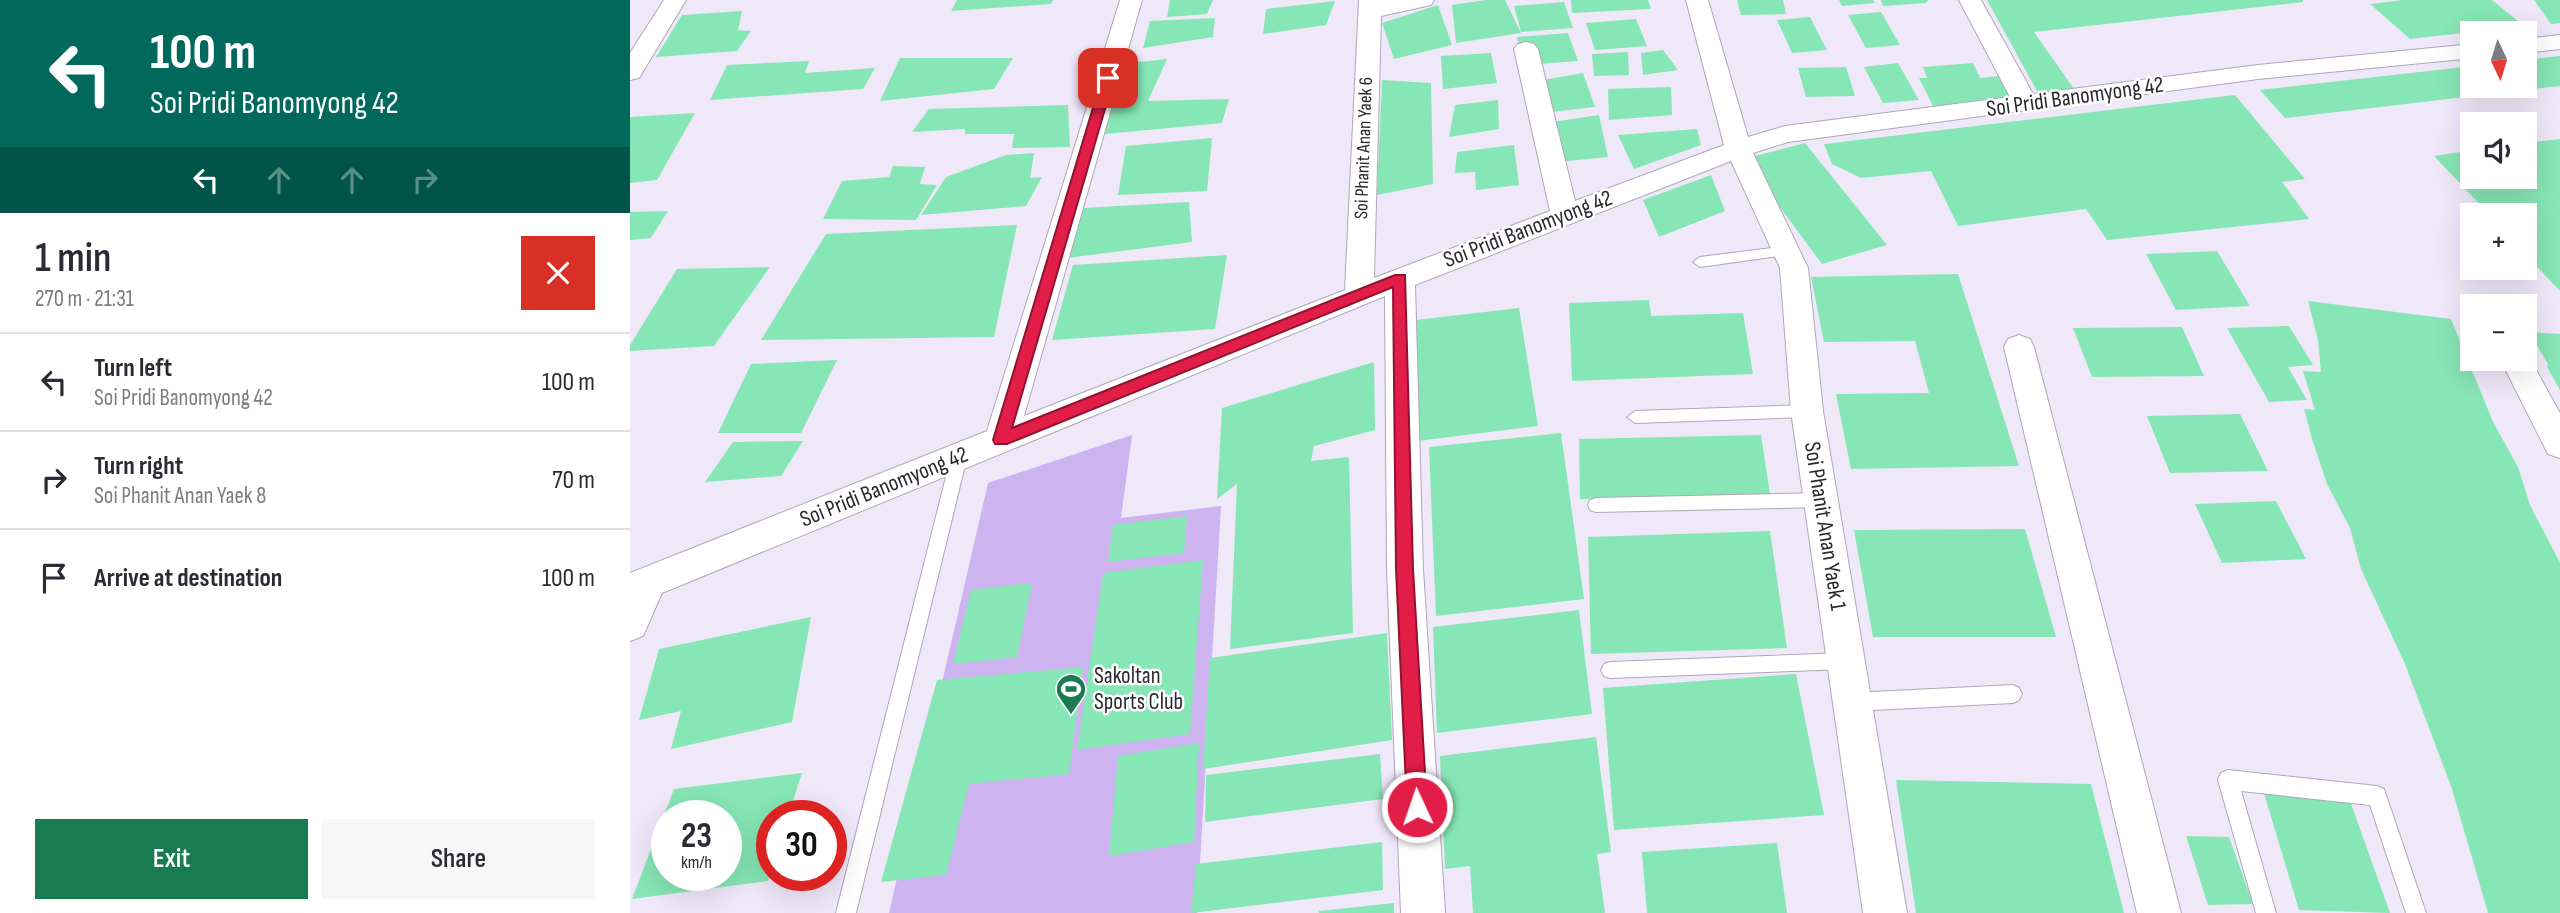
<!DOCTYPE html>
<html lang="en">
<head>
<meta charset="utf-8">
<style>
  :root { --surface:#fff; --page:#f7f7f7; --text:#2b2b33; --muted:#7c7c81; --line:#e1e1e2; --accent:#1a7b53 }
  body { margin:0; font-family:"Sofia Sans Condensed",sans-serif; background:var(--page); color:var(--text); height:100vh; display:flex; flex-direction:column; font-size:26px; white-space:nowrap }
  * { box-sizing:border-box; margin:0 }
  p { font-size:23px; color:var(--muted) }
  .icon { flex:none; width:38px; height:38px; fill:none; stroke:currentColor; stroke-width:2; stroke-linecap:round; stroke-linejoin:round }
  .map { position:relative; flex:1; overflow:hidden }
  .sheet { display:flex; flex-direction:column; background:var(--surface); width:630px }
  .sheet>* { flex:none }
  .top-card { background:#00695c; color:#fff; overflow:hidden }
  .needle { width:46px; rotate:176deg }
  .controls { position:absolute; left:1830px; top:21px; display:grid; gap:14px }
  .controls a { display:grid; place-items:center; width:77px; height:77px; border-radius:0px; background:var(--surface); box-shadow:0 7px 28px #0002; font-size:35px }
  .speed { position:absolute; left:21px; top:800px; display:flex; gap:14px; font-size:35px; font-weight:700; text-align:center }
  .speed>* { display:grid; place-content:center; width:91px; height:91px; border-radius:50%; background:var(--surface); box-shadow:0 7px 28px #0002; line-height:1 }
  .speed small { font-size:18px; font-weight:400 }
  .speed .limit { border:10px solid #d22; background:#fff; color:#111 }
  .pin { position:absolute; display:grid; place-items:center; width:60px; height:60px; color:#fff; margin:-30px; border-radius:14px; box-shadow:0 4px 10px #0006 }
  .me { position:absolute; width:77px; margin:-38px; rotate:357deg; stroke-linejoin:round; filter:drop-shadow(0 0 5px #0008) }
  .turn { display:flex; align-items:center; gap:24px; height:147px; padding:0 35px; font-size:32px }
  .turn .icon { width:91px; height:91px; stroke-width:2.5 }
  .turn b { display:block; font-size:49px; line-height:60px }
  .lanes { display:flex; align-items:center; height:66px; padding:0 35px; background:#0003; justify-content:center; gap:35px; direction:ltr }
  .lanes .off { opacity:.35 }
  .round { display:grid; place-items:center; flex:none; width:74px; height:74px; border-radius:0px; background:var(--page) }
  .summary { display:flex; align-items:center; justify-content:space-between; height:119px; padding:0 35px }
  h1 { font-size:42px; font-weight:600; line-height:52px }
  .action { display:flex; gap:14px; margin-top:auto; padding:14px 35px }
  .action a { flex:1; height:80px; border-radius:0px; background:var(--accent); color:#fff; font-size:28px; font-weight:600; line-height:80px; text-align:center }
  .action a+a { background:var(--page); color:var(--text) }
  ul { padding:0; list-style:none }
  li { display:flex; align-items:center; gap:21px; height:98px; padding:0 35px; border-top:2px solid var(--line) }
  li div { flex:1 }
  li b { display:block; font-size:26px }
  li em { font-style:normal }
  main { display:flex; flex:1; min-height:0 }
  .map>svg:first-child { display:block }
  .green { fill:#cdb3ef }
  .building { fill:#87e6b5; fill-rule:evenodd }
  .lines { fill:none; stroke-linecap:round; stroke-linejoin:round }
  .lane-casing { stroke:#aea7b8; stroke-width:2 }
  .street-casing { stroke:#aea7b8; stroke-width:2 }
  .lane { fill:#fff; fill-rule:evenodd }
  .street { fill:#fff; fill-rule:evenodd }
  .route { fill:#e11d48; stroke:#92132f; stroke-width:2 }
  .labels { text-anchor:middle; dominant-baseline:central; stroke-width:5; stroke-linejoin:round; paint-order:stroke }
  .far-street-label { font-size:19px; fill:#2a272d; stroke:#fff }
  .street-label { font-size:23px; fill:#2a272d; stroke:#fff }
  .poi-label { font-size:23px; fill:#2a272d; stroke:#fff; text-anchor:start }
</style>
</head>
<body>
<main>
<section class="sheet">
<div class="top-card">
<div class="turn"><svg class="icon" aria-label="left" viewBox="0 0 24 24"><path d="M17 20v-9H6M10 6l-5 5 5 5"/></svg><div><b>100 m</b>Soi Pridi Banomyong 42</div></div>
<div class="lanes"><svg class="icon" aria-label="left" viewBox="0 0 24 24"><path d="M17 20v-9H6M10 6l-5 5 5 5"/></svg><svg class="icon off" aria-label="ahead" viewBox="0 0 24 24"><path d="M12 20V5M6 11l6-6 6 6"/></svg><svg class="icon off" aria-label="ahead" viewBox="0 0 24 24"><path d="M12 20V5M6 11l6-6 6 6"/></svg><svg class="icon off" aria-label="right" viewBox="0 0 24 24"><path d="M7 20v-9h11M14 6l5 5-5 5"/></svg></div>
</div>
<div class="summary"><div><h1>1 min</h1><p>270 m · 21:31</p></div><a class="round" style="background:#d93025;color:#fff"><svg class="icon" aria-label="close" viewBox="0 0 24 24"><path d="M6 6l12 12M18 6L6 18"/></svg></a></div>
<ul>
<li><svg class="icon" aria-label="left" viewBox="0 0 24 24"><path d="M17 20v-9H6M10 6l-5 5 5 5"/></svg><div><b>Turn left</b><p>Soi Pridi Banomyong 42</p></div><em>100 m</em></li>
<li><svg class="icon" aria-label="right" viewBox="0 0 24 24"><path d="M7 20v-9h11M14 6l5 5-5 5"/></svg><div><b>Turn right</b><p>Soi Phanit Anan Yaek 8</p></div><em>70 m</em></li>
<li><svg class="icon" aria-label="arrive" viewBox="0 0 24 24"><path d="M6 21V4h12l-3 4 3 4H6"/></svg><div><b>Arrive at destination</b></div><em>100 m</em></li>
</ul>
<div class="action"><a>Exit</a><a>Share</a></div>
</section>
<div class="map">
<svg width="1930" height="913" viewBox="0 0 1930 913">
  <rect width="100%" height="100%" fill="#efe8f9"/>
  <path class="green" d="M502,435l-11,83 100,-12 -24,407h-308l99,-430z"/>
  <path class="building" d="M327,0h96l-2,4 -100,7z
    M540,0h43l-6,14 -40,3z
    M855,0h20l16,33 -65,10 -4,-38z
    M941,0h77l3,9 -79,4z
    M1107,0h46l3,14 -45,1z
    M1209,0h34l2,3 -33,3z
    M1251,0h47l-2,3 -43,3z
    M1357,0h316v2l-269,30 40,57 -36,4z
    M1773,0h89l32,26 -114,13 -40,-35z
    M1904,0h26v23l-9,1z
    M705,1l-9,24 -63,9 3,-25z
    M934,2l9,26 -52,4 -7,-26z
    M808,5l14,40 -58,14 -12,-36z
    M112,11l-4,19 13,1 -14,20 -81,6 26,-42z
    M1251,12l19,33 -34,3 -18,-33z
    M1180,17l17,33 -35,3 -15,-33z
    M585,18l-2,19 -70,11 7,-27z
    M1006,19l11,27 -52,4 -9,-27z
    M938,33l10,28 -53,4 -8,-28z
    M1033,50l15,20 -35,5 -2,-22z
    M998,52l1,23 -35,1 -2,-22z
    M861,53l6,30 -54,6 -2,-33z
    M1930,56v30l-275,32 -25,-28 213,-24v20h52v-26z
    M270,58h113l-19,31 -114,12z
    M537,59l-19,42 81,-2 -7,24 -117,11 16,-70z
    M179,61l-4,12 70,-5 -12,21 -153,11 17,-35z
    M1268,63l21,37 -36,3 -19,-36z
    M1343,63l7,15 18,-2 11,19 -4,4 -71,9 -15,-30h8l-4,-11z
    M1216,67l9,29 -49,1 -8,-29z
    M953,73l12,34 -44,5 -8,-32z
    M752,80l49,3 2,101 -56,11z
    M1041,87l1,28 -63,5 -1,-31z
    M1605,95l70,84 -23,3 27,37 -202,21 -21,-31 -128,17 -27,-55 -70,7 -29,-14 -8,-20z
    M868,100l1,29 -50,8 6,-32z
    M438,105l2,42 -58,1 2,-14h-49v-5l-53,3 17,-23z
    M65,113l-38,67 -27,3v-66z
    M969,115l9,42 -50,5 -6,-40z
    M1067,129l4,16 -67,24 -16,-34z
    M582,138l-5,53 -89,4 8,-49z
    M1930,139v152l-35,-37v-39h-35l-56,-59 39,-6v27h52v-34z
    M1175,143l82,102 -65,19 -78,-105z
    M884,145l5,40 -43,5 -1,-18 -20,1 2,-21z
    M404,153l-4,25 12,-1 -16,29 -105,9 25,-38 60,-22z
    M263,166l32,1 -5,17 17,1 -21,35 -93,-1 19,-38 47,-4z
    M1081,175l14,36 -66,26 -16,-37z
    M559,202l3,40 -125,16 16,-50z
    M38,211l-17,27 -21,2v-28z
    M387,225l-23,112 -233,3 65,-106z
    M1587,251l33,55 -74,4 -30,-56z
    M597,255l-12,74 -163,11 21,-75z
    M140,267l-56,79 -84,5v-6l47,-76z
    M1328,274l61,192 -168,3 -15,-75 93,-1 -14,-52 -91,1 -13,-65z
    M1019,300l2,16 92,-3 10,61 -181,7 -3,-78z
    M1678,301l143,18 42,103 25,45 12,38 30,58v350h-72l-36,-124 -47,-125 -44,-95 -11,-41 -23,-44 -14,-42 -9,-33 11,1 -12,-39 18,1 -3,-32z
    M889,308l19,118 -121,15 -10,-120z
    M1659,326l24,39 -25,2 19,33 -38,2 -42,-74z
    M1552,327l22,49 -112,1 -19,-49z
    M1899,332l31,2v56l-14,-25 3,1z
    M207,360l-36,73h-83l33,-69z
    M744,362l1,68 -61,16 -3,15 38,-4 4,176 -123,16 7,-165 -20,15 5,-91z
    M1610,414l28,57 -98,2 -23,-57z
    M931,433l23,166 -148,17 -7,-169z
    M1131,435l9,59 -190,5 -1,-60z
    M173,441l-22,35 -76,6 28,-40z
    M1646,501l30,58 -84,4 -27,-59z
    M557,516l-3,37 -76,9 5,-37z
    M1395,529l31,108h-183l-19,-107z
    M1140,531l17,117 -196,6 -3,-117z
    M573,560l-13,174 -113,16 26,-177z
    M402,583l-15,74 -64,7 18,-74z
    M949,610l13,104 -155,19 -4,-106z
    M181,617l-19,105 -121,27 10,-38 -42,9 20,-71z
    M757,633l5,107 -189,29 7,-111z
    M453,667l-14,107 -100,10 -23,91 -65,7 56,-202z
    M1166,674l28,141 -210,15 -11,-142z
    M966,737l15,115 -14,2 8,59h-132l-3,-47 -25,3 -5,-113z
    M569,743l-5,99 -85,14 9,-100z
    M750,754l3,45 -178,23 1,-47z
    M172,773l-14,43h-16v52l-4,13 -136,18 42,-110zM37,816h59v59h-59z
    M1266,780l195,4 33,129h-208z
    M1633,790l86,8 41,115 -91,-3z
    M1556,836l43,1 24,67 -45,1z
    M752,842l1,48 -192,23 5,-49z
    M1147,843l10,70h-140l-5,-61z
    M764,903v10h-75v-2z"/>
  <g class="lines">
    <g class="lane-casing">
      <path id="lane" d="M1157,246l5,2 2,3 -2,3 -92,13 -7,-5 7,-5z
        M1177,405l8,6 -8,6 -172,6 -8,-6 8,-6z
        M329,451l6,1 2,5 -111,456h-20l115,-456 2,-5z
        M1191,493l6,2 2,5 -2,5 -6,2 -225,5 -6,-2 -2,-5 2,-5 6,-2z
        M1216,653l6,2 3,6 -3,6 -6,2 -236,9 -6,-2 -3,-6 3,-6 6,-2z
        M1383,685l6,3 3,6 -3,6 -6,3 -161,8 -7,-3 -2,-6 2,-6 7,-3z
        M1598,770l149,16 7,3 42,124h-20l-36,-108 -129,-14 35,122h-20l-38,-133 3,-7z"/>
    </g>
    <g class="street-casing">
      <path id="street" d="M34,0h22l-47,78 -9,2v-27z
        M490,0h22l-118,416 321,-126 14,-290h75l-3,5 -50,11 -7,262 176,-67 -36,-162 4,-5 8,-2 8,2 4,5 37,152 149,-56 -38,-145h22l40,137 37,-11 225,-29 -51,-97h22l52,94 225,-29 215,-21v14l-215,21 -470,63 -35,11 55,115 15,143 84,502h-44l-72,-502 -11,-143 -49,-107 -316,124 8,284 22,344h-44l-14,-344 -2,-273 -723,297 -19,43 -13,5v-68l357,-142z
        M1930,35v14l-35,4v-14z
        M1389,335l11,4 4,8 147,566h-44l-133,-566 4,-8z
        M1895,350l35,63v45l-12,-4 -48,-95h25z"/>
    </g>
    <use href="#lane" class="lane"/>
    <use href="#street" class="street"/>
  </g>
  <path class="route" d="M478,74l6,4 -102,350 383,-153h10l8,294 14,238 -3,7 -7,3 -7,-3 -3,-7 -11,-238 -3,-282 -386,157h-12l-2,-4 109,-362z"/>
  <defs>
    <g id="stadium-pin" transform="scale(1.575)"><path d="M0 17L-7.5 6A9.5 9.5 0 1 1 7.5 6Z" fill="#1a7b53" stroke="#fff"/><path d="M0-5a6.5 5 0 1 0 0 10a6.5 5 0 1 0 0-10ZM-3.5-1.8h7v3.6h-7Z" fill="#fff"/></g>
  </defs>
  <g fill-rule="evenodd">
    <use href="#stadium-pin" x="441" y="689"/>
  </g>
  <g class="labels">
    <g class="far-street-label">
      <text transform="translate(734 148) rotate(-88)">Soi Phanit Anan Yaek 6</text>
    </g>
    <g class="street-label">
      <text transform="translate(1445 97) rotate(-8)">Soi Pridi Banomyong 42</text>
      <text transform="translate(898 229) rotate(-21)">Soi Pridi Banomyong 42</text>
      <text transform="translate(254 487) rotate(-22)">Soi Pridi Banomyong 42</text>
      <text transform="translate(1195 526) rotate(81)">Soi Phanit Anan Yaek 1</text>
    </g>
    <g class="poi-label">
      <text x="464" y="676">Sakoltan<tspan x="464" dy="26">Sports Club</tspan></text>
    </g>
  </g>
</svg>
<div class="controls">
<a><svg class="needle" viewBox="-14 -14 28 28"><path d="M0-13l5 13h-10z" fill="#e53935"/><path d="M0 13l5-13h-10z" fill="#7c7c81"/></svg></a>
<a><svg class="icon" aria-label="sound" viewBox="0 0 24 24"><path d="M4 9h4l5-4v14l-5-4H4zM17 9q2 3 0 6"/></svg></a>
<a>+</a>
<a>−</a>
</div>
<div class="speed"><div>23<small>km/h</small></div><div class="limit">30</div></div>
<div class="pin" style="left:478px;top:78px;background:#d93025"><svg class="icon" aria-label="arrive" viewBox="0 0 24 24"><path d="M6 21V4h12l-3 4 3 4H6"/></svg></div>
<svg class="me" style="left:787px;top:807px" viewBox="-20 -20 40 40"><circle r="17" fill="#e11d48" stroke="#fff" stroke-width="3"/><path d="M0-11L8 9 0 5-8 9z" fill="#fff"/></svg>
</div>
</main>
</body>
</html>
